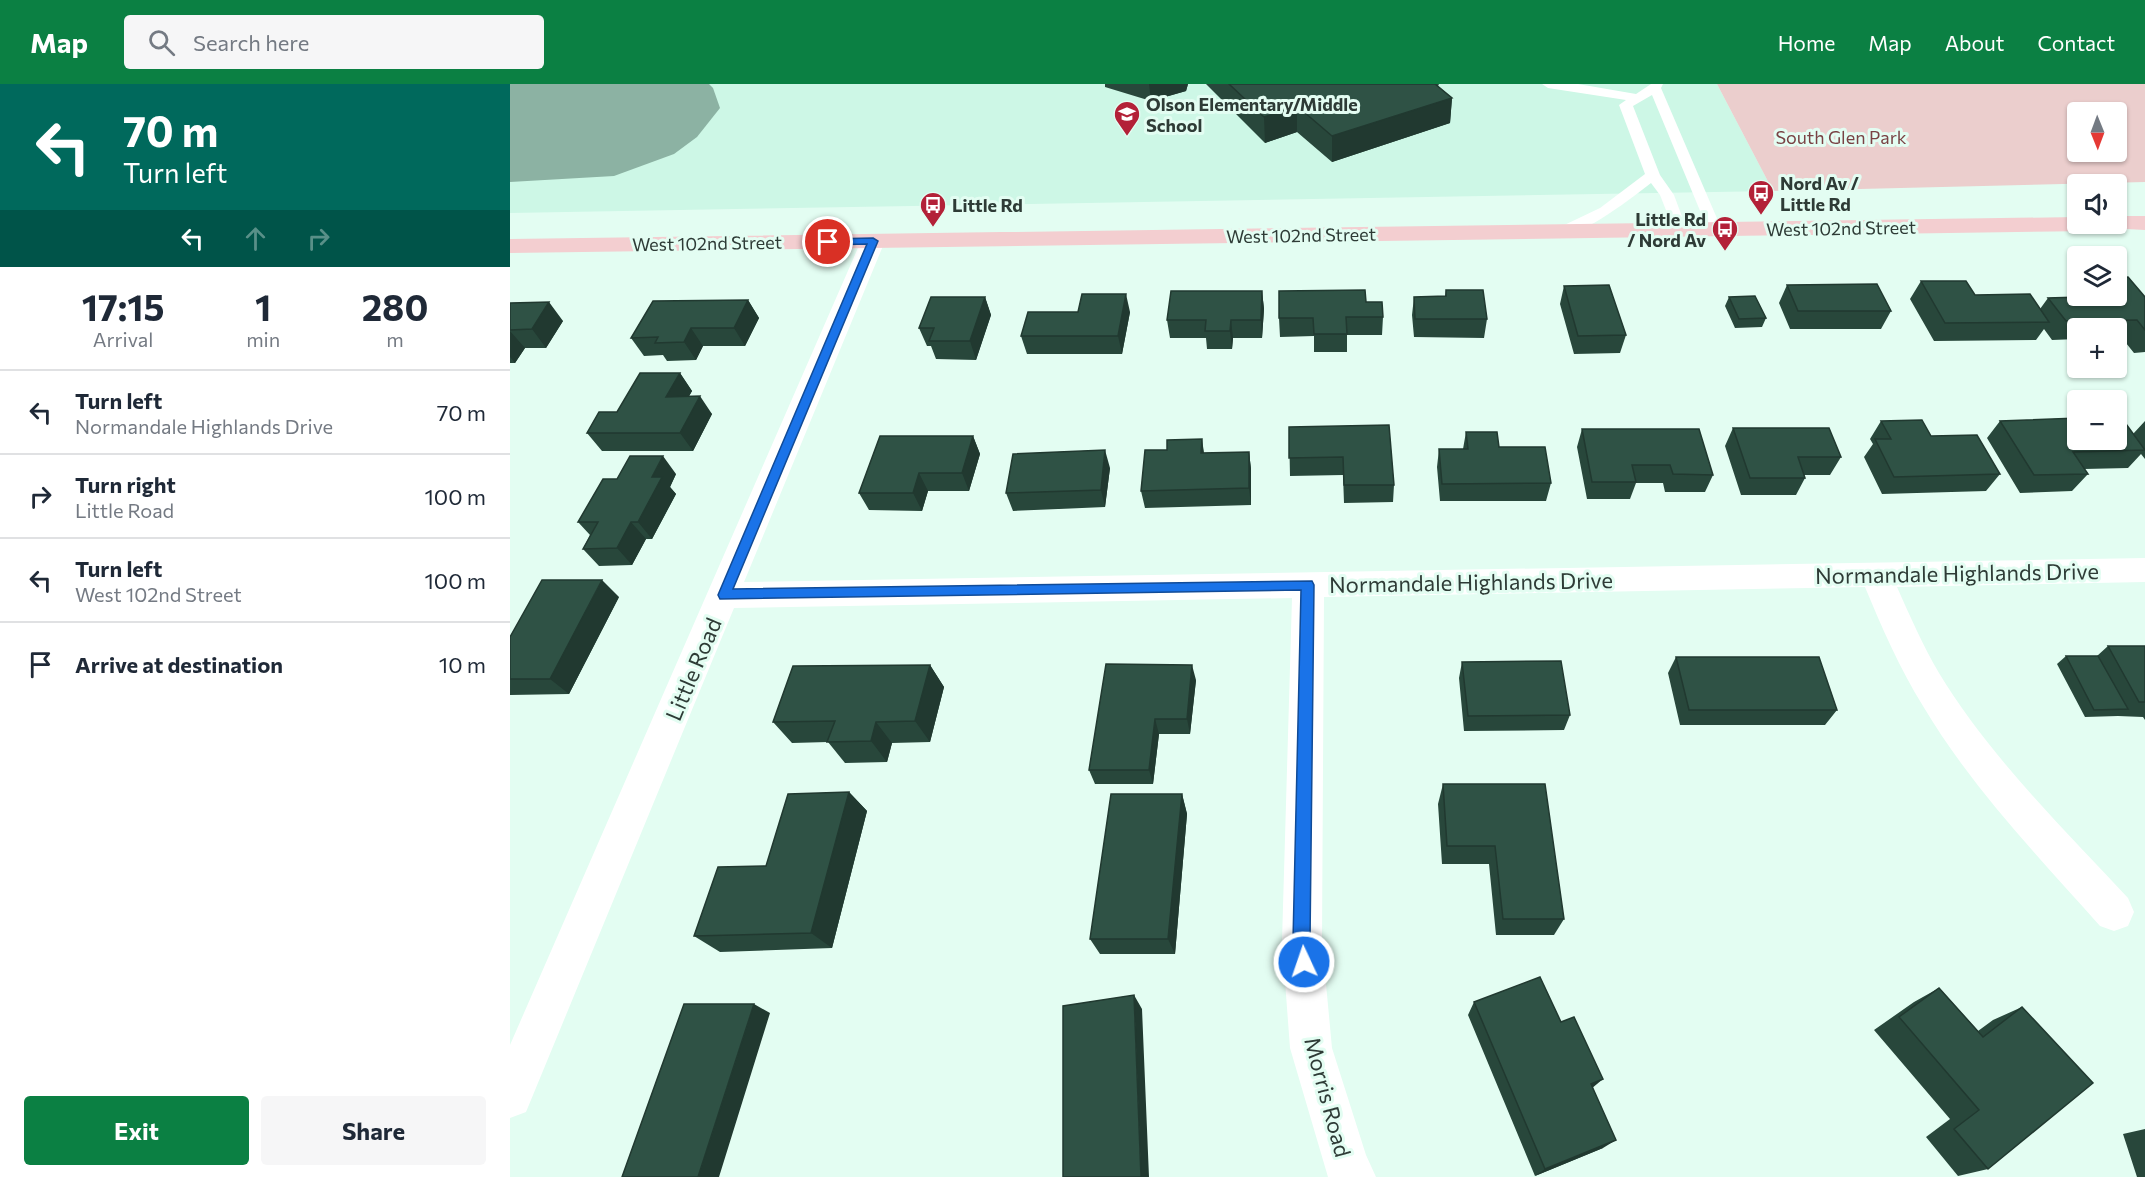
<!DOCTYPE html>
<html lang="en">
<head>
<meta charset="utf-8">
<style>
  :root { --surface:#fff; --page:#f6f6f7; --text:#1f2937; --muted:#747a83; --line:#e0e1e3; --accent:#0b8043 }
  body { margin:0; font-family:Commissioner,sans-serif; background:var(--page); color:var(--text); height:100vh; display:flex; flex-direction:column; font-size:22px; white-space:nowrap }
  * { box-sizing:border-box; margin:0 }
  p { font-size:20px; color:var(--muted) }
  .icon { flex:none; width:33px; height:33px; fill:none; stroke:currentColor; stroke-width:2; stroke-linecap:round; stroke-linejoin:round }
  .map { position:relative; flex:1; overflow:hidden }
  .details { display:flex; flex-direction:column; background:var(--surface); width:510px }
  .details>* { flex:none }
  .banner { background:#00695c; color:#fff; overflow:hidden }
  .needle { width:39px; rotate:179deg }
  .buttons { position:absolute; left:1557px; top:18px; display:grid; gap:12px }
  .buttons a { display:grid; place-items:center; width:60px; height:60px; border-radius:6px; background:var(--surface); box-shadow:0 2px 4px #0004; font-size:30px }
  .pin { position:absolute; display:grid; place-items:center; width:51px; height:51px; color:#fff; margin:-26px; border:3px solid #fff; border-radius:50%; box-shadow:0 2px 6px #0007 }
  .me { position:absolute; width:66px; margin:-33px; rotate:357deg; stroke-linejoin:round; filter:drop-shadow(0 0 4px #0008) }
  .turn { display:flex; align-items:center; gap:21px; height:126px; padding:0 24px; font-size:27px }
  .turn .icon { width:78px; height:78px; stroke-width:2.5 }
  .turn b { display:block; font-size:42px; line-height:51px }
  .lanes { display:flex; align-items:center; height:57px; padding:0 24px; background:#0003; justify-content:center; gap:30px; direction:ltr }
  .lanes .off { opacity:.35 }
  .eta { display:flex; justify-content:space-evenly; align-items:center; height:102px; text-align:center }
  .eta b { font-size:36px; font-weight:700; line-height:42px }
  .button { display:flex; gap:12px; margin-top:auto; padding:12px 24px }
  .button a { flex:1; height:69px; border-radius:6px; background:var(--accent); color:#fff; font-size:24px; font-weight:700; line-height:69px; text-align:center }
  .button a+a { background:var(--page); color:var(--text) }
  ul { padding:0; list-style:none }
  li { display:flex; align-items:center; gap:18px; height:84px; padding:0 24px; border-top:2px solid var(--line) }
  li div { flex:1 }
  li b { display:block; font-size:22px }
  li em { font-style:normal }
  header { display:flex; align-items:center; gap:36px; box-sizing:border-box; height:84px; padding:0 30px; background:var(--accent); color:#fff }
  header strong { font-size:28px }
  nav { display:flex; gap:33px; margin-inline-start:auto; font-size:21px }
  .search { width:420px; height:54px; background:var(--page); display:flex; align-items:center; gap:15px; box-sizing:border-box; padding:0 21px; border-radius:6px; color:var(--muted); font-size:22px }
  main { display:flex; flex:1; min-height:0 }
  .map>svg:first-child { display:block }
  .built { fill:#cdf7e6 }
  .green { fill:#ebcecd; fill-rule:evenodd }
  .water { fill:#8cb2a3 }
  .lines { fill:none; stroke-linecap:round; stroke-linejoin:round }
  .lane { fill:#fff; fill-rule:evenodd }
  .street { fill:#fff; fill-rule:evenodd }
  .secondary { fill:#f3ced0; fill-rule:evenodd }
  .wall { fill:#28473b }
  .shaded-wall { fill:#213930 }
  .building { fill:#2f5245; stroke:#213930; stroke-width:1.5 }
  .route { fill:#1a73e8; stroke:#114b97; stroke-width:1.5 }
  .labels { text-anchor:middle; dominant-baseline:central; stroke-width:6; stroke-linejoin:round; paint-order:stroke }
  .far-poi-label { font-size:18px; font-weight:bold; fill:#2e3b36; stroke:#e3fdf2; text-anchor:start }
  .far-park-label { font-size:18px; fill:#794244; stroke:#e3fdf2 }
  .far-street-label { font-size:18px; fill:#2e3b36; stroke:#e3fdf2 }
  .street-label { font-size:22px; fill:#2e3b36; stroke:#e3fdf2 }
</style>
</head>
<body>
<header>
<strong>Map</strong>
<div class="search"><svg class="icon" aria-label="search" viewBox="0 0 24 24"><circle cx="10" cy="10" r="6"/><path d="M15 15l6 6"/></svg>Search here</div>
<nav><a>Home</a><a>Map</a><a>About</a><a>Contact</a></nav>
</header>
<main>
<section class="details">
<div class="banner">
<div class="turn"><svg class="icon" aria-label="left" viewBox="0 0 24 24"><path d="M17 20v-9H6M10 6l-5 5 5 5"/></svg><div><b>70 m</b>Turn left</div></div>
<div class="lanes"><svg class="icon" aria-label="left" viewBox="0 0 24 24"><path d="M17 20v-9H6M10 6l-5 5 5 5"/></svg><svg class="icon off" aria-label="ahead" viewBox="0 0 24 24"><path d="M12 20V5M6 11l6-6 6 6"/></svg><svg class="icon off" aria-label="right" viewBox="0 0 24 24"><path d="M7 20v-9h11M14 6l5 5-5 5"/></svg></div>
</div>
<div class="eta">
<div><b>17:15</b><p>Arrival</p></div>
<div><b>1</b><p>min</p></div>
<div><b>280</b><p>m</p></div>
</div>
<ul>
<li><svg class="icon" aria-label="left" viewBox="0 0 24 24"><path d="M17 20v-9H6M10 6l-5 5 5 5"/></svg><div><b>Turn left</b><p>Normandale Highlands Drive</p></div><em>70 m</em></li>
<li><svg class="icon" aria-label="right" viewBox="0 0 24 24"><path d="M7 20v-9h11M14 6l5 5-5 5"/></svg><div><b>Turn right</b><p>Little Road</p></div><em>100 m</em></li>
<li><svg class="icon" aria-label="left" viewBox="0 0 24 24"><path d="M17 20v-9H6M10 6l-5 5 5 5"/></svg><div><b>Turn left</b><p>West 102nd Street</p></div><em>100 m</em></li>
<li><svg class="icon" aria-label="arrive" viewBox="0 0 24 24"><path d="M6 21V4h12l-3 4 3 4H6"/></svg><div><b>Arrive at destination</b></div><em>10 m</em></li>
</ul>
<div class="button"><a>Exit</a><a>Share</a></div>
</section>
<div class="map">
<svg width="1635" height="1093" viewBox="0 0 1635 1093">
  <rect width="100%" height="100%" fill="#e3fdf2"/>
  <path class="built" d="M0,0h1207l56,107 -1263,22z"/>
  <path class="green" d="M1207,0h428v98l-372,9zM1568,28h38v40h-38z"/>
  <path class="water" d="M0,0h199l4,4 7,20 -23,29 -23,17 -60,22 -104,6z"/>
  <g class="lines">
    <path class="lane" d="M1032,0h36l58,10 15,-10h12l-2,4 61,142 -2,3h-10l-2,-3 -56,-135 -19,11 27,69 14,20 13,35 -2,3h-10l-15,-38 -9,-12c-18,14 -74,58 -95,52l-3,-3 3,-3 44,-21 45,-34 -26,-69 7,-5 -78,-12z"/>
    <path class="street" d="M363,150l8,2 4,5 -141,341 1401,-24v24l-248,5c13,29 26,59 42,86 51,84 123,154 189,225l6,14 -6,14 -14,5 -14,-5c-62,-70 -129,-139 -177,-220 -23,-37 -41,-78 -58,-119l-541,10 -2,344 10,107 34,107 10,22h-48l-38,-129 -8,-107 10,-343 -558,10 -208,504 -16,6v-73l351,-804 4,-5z"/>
    <path class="secondary" d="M1606,132h29v14l-37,-2 -3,-4h11z
      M1568,133v7h27l-4,5 -8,2 -1583,22v-14z"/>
  </g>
  <path class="wall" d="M595,0h83l-2,7 -35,10 -46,-14z
    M696,0h233l-1,2 14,12 -2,25 -118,39 -35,-30 -32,11z
    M1411,197l54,14 65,14 8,-11 26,-1v-1l4,-5v5h38l29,1v55l-11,1 -12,-15h-6v-10h-38v11l-26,1 -8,-11 -8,11 -102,1 -24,-42z
    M1277,201l104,26 -10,18h-91l-11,-26z
    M1054,202l62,49 -6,18 -46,1 -14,-50z
    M936,206l41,29 -3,19 -70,-1 -2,-22 2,-18 31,-1z
    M752,207l2,18 -2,29h-29l-1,11h-25l-1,-11h-36l-3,-18z
    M475,213l6,18 -15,45 -40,-1 -5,-13h-4l-8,-18z
    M1219,213l37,21 -4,9 -27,1 -10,-22z
    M238,216l11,18 -14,28h-42l-7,14 -29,1 -4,-6 -19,1 -13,-18z
    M856,218l17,15 -1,18h-35v17h-33v-16l-34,1 -1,-19z
    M0,219l53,18 -17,27h-21l-10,15h-5z
    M620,228l-8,42h-95l-6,-18z
    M170,289l12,18 -3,5 23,18 -19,37h-91l-15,-18 30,-21z
    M1371,337l50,15 69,38 -14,17 -104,3 -18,-37 9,-13 -3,-5z
    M1490,337l133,13 12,-13v38l-4,-5 -13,14 -44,1 4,5 -16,17 -52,2 -33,-55z
    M779,343l105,58 -1,17 -49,1 -1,-28 -53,1z
    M1223,344l108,29 -11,18h-26l1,3 -9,17h-55l-16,-49z
    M1072,345l131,46 -8,17h-40l-2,-9h-27l-6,16h-43l-10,-52z
    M956,348l33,15 52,36 -5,18h-106l-3,-34 2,-18h24z
    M463,352l7,18 -11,37h-41l-6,20 -53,-1 -10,-17z
    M692,355l2,14 45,-1 2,17v36l-106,3 -4,-17 26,-41z
    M600,384l-5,39 -92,4 -7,-18z
    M166,390l-6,13 6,7 -24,45h-6l-14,26 -33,1 -16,-17 7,-14 -12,-13 39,-43z
    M109,513l-50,97 -59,1v-58z
    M1598,562h37v74l-2,-3 -25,-1 -33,1 -28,-53 9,-8h31z
    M1166,573l161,53 -12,15h-145l-12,-52z
    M952,578l108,53 -6,15 -100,1 -5,-53z
    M420,581l14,22 -14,55 -38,1 -5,19 -42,1 -17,-21 -36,1 -19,-21z
    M686,596l-6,54h-31l-6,50h-58l-6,-14z
    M933,700l121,135 -10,16h-58l-7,-71h-47l-4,-60z
    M339,708l18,19 -35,137 -112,4 -26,-16 72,-70z
    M672,710l5,20 -12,140h-75l-10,-15z
    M1429,904l39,43 15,-11 29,-13 -34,162 -30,7 -32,-39 24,-18 -76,-89 40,-28z
    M964,918l87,20 32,66 10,60 -68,28 -67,-161z
    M1635,1045v48h-8l-14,-43z"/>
  <path class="shaded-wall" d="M639,0h39l-2,7 -35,10z
    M942,14l-2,25 -118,39v-26z
    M787,22v26l-32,11 -1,-26z
    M752,207l2,18 -2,29 -1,-18z
    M616,210l4,18 -8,42 -4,-18z
    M475,213l6,18 -15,45 -6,-19z
    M238,216l11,18 -14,28 -11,-18z
    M39,218l14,19 -17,27 -14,-19z
    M721,236l2,18 -1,11 -2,-18z
    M181,244l12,18 -7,14 -12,-18z
    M0,247l15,17 -10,15 -5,-6z
    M170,289l12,18 -13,23 -13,-17z
    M190,312l12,18 -19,37 -13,-18z
    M463,352l7,18 -11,37 -7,-18z
    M692,355l2,18 -3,-4z
    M595,366l5,18 -5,39 -4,-17z
    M739,368l2,17v36l-2,-17z
    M153,372l13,18 -6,13 6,7 -24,45 -14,-17 14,-45z
    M409,389l9,18 -6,20 -9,-18z
    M121,438l15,17 -14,26 -15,-17z
    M92,496l17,17 -50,97 -19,-15z
    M420,581l14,22 -14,55 -15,-21z
    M682,581l4,15 -6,54 -3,-15z
    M645,635l4,15 -6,50 -4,-14z
    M366,638l16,21 -5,19 -16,-21z
    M339,708l18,19 -35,137 -21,-15z
    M672,710l5,20 -12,140 -7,-15z
    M624,911l8,14 7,168h-8z
    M244,920l16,9 -51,164h-21z
    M1093,995l-12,10v-5z
    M1106,1056l-13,8 -68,28 10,-7z"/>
  <path class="building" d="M719,0h206l17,14 -120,38 -35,-30 -33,11z
    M1618,193l17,20v33l-8,-10 -71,1 -18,-23 68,-2v-18z
    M1411,197h45l9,14 55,-1 19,28 -104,1z
    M1367,200l14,27h-93l-11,-26z
    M1099,201l17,50 -48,1 -14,-50z
    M855,206l1,12h16l1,15h-37l1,17h-33l-1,-16h-34v-27z
    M936,206h37l4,29h-72l-1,-22 32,-1z
    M661,207h91l-1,29h-30l-1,11h-25l1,-11h-39z
    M572,210h44l-8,42h-97l7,-24h50z
    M1245,212l11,22 -27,1 -10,-22z
    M421,213h54l-15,44h-41l5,-13h-15z
    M238,216l-14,28h-43l-7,14 -29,1 3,-6 -27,1 22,-37z
    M39,218l-17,27 -22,1v-27z
    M130,289h40l-14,24 34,-1 -20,37h-93l12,-21h18z
    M1606,333h5l24,33 -72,2 15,22 -54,1 -34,-54 78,-3v22h38z
    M1412,336l9,16 46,-1 23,39 -106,3 -19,-38h16l-10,-18z
    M879,341l5,60h-50l-1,-28 -54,1v-31z
    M1223,344h96l12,29h-43l7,21h-55z
    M1072,345h117l14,46 -40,-1 -3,-9h-38l4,17h-44z
    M956,348h31l2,15h46l6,36 -109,1 -3,-35h29z
    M370,352h93l-11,37h-43l-6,20h-54z
    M692,355l-1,14 48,-1v36l-108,3 4,-41h22v-10z
    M595,366l-4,40 -95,3 7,-39z
    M120,372h33l-11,21h10l-24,45h-7l-14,26 -34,1 15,-27h-20l25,-43h14z
    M32,496h60l-52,99h-40v-42z
    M1598,562h37v56h-6z
    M1556,572h32l30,53 -34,1z
    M1166,573h143l18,53h-148z
    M1051,577l9,54 -102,1 -6,-54z
    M596,580l86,1 -5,54h-32l-6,51h-60z
    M420,581l-15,56 -39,1 -5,19 -44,1 8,-21 -62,1 20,-56z
    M933,700h102l19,135h-61l-8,-73h-48z
    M339,708l-38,141 -117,3 24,-69 48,-1 22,-72z
    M601,710h71l-14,145h-78z
    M1030,893l21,45 13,-5 29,62 -12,5 25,56 -71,29 -71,-167z
    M1429,904l44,49 39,-30 71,76 -105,86 -34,-40 25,-19 -80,-93z
    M624,911l7,182h-78v-171z
    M174,920h70l-56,173h-76z"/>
  <path class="route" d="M363,154l5,3 -145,348 579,-8 2,4 -4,356 2,21 -2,6 -6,3 -6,-3 -5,-27 8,-351 -581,9 -2,-4 149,-351 -39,1 -5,-3 5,-3z"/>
  <defs>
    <g id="school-pin" transform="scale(1.35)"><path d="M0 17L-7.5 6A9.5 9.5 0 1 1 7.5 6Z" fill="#b32138" stroke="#e3fdf2"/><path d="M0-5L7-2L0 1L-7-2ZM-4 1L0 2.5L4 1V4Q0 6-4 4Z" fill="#fff"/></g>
    <g id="bus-pin" transform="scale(1.35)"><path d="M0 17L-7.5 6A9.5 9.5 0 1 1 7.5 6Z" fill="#b32138" stroke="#e3fdf2"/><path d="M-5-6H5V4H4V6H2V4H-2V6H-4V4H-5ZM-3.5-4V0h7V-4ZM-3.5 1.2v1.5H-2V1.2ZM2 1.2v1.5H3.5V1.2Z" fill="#fff"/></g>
  </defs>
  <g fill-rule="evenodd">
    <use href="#school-pin" x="617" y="30"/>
    <use href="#bus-pin" x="1251" y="109"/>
    <use href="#bus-pin" x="423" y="121"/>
    <use href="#bus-pin" x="1215" y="145"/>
  </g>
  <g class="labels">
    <g class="far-poi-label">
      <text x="636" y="20">Olson Elementary/Middle<tspan x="636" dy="21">School</tspan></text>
      <text x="1270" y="99">Nord Av /<tspan x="1270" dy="21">Little Rd</tspan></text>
      <text x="442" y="121">Little Rd</text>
      <text x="1196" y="135" text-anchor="end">Little Rd<tspan x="1196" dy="21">/ Nord Av</tspan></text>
    </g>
    <g class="far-park-label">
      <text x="1331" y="53">South Glen Park</text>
    </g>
    <g class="far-street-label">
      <text transform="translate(1331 144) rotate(-1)">West 102nd Street</text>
      <text transform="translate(791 151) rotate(-1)">West 102nd Street</text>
      <text transform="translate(197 159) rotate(-1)">West 102nd Street</text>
    </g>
    <g class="street-label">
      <text transform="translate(1447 489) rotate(-1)">Normandale Highlands Drive</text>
      <text transform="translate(961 498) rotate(-1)">Normandale Highlands Drive</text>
      <text transform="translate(183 585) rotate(-67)">Little Road</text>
      <text transform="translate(818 1013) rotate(75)">Morris Road</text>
    </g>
  </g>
</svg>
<div class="buttons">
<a><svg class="needle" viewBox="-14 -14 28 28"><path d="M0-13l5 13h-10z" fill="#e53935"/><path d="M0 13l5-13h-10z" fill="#747a83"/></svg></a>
<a><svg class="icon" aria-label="sound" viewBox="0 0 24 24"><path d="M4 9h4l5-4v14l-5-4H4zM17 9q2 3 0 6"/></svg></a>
<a><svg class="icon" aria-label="layers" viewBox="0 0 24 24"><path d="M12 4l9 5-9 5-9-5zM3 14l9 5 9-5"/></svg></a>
<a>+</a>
<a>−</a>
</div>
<div class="pin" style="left:318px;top:158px;background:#d93025"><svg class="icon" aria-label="arrive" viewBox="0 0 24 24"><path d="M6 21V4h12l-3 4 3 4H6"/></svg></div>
<svg class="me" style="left:794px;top:878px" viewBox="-20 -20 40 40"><circle r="17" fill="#1a73e8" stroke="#fff" stroke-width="3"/><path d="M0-11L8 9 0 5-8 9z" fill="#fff"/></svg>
</div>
</main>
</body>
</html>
